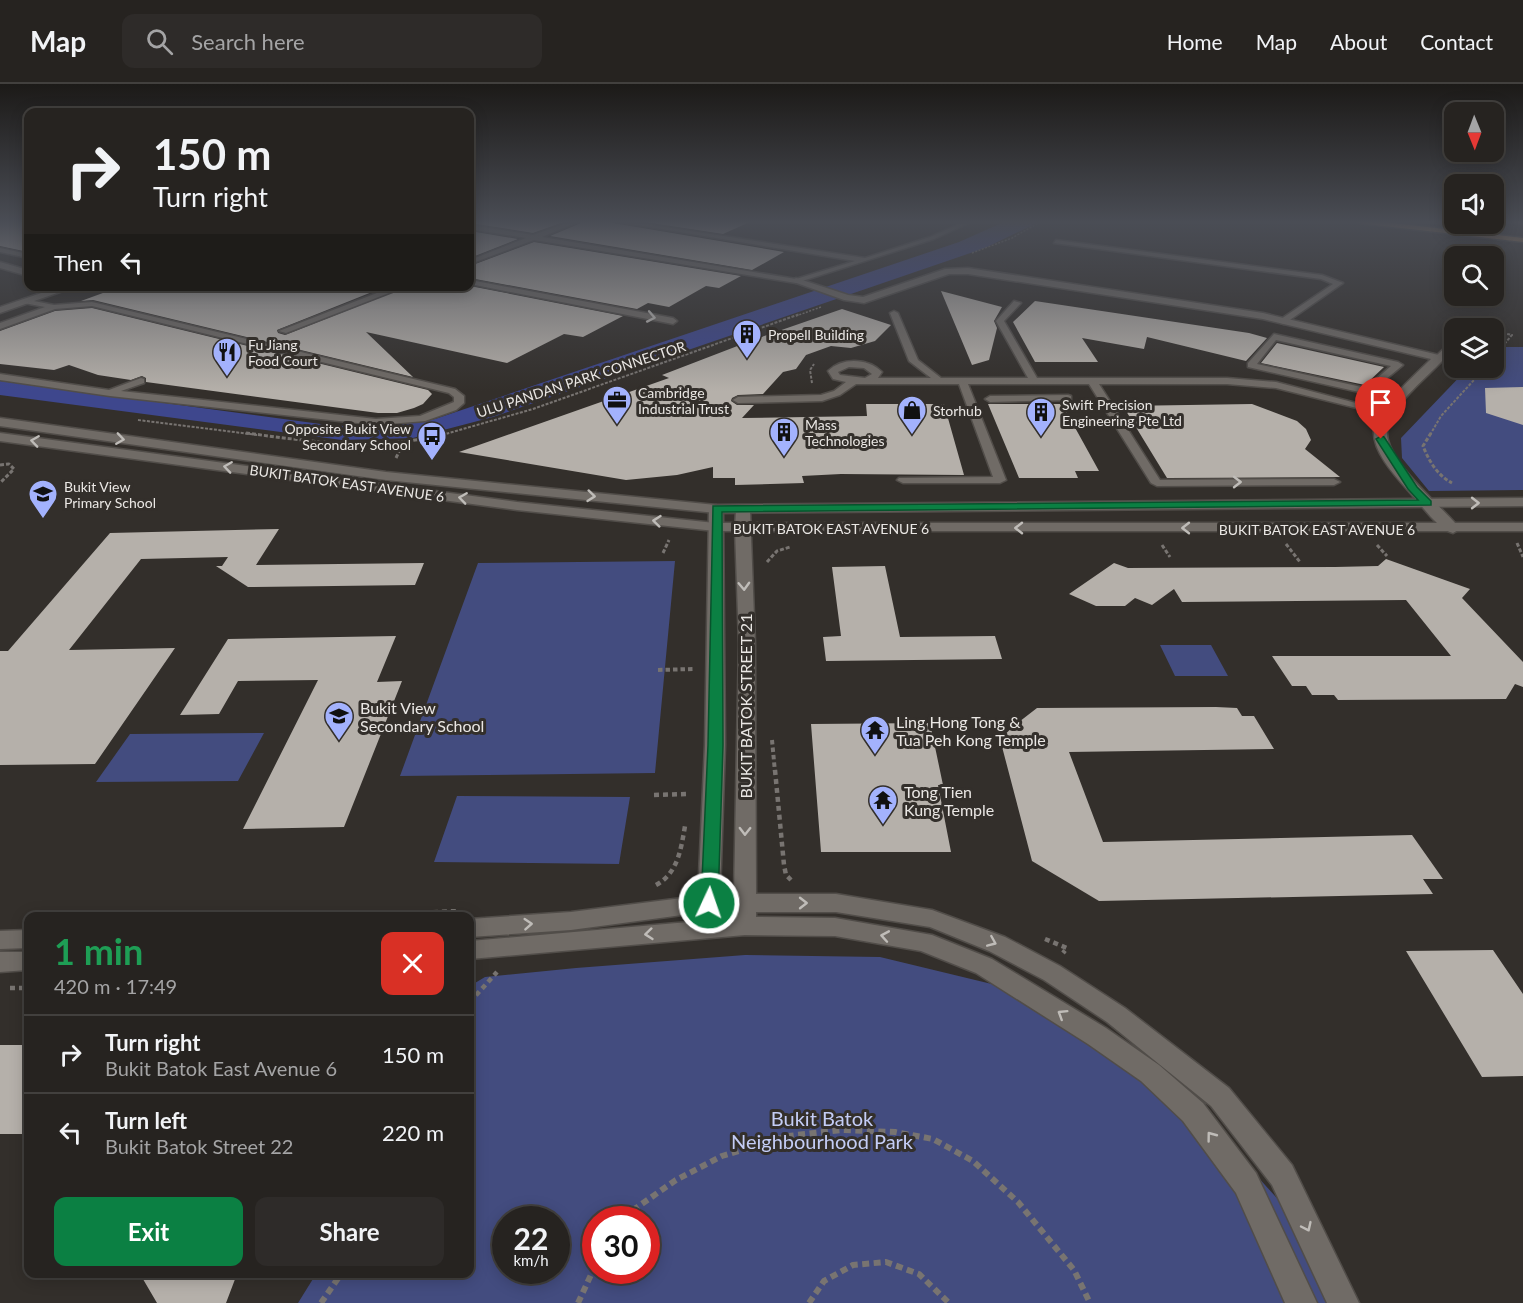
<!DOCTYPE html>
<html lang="en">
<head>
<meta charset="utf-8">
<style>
  :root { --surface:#262320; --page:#2e2b29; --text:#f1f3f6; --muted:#a4a4a5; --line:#42403e; --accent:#0b8043 }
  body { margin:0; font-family:Lato,sans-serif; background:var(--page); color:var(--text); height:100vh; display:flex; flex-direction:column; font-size:22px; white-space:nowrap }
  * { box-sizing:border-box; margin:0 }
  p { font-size:20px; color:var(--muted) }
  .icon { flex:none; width:33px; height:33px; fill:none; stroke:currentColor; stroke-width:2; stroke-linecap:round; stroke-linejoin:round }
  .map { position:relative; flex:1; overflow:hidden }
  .side { position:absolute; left:24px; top:828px; width:450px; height:366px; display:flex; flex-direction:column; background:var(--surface); border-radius:12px; box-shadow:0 3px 15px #0003,0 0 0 2px var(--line) }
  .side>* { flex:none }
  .banner { position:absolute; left:24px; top:24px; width:450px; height:183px; border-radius:12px; box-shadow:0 3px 15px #0003,0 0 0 2px var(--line); background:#262320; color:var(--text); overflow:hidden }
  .needle { width:39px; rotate:179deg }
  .buttons { position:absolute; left:1444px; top:18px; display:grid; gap:12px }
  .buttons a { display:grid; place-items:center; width:60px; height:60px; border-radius:12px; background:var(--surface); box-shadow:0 3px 15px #0003,0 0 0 2px var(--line); font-size:30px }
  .speed { position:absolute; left:492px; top:1122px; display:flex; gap:12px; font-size:30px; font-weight:700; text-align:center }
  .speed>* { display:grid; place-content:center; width:78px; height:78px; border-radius:50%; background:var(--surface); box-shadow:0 3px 15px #0003,0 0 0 2px var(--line); line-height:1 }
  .speed small { font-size:15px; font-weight:400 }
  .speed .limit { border:9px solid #d22; background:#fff; color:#111 }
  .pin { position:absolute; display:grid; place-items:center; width:51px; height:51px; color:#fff; margin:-62px -26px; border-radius:50% 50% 50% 0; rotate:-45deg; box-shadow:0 0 6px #0007 }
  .pin .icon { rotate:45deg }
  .me { position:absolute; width:66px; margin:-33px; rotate:3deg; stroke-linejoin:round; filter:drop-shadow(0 0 4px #0008) }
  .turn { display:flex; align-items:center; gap:21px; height:126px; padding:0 30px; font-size:27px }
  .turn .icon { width:78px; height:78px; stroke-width:2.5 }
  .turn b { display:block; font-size:42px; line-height:51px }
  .then { display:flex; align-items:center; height:57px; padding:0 30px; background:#0003; gap:12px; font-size:22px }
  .round { display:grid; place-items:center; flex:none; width:63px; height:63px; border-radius:12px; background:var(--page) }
  .head { display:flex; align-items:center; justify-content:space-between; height:102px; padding:0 30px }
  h1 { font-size:36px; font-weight:700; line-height:45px; color:#1e9e55 }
  .primary-button { display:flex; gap:12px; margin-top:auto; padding:12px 30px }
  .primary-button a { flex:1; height:69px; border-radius:12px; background:var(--accent); color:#fff; font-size:24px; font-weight:700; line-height:69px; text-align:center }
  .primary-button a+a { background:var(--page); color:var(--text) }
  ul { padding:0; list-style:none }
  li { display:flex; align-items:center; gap:18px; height:78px; padding:0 30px; border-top:2px solid var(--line) }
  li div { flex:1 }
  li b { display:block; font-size:22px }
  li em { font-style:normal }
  header { display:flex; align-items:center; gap:36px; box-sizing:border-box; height:84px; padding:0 30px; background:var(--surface); border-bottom:2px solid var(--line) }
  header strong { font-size:28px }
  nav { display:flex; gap:33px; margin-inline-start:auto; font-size:21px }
  .search { width:420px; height:54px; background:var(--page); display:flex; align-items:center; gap:15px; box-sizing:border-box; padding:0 21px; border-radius:12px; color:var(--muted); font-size:22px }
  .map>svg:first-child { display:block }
  .green { fill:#434c7f; fill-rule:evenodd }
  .water { fill:#3e478d }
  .building { fill:#b5b0aa }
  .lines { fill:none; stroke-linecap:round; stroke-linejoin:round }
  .service-casing { stroke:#514d49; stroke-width:3 }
  .minor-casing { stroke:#514d49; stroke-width:3 }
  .secondary-casing { stroke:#514d49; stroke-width:3 }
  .motorway-casing { stroke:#514d49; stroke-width:3 }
  .path-far5 { stroke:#787471; stroke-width:1.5; stroke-dasharray:2 1.5; stroke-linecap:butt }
  .path-far4 { stroke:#787471; stroke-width:2; stroke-dasharray:3 1.5; stroke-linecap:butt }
  .path-far3 { stroke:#787471; stroke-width:3; stroke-dasharray:4 2; stroke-linecap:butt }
  .path-far2 { stroke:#787471; stroke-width:4; stroke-dasharray:4.5 3; stroke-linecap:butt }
  .path-far1 { stroke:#787471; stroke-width:4.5; stroke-dasharray:5 4; stroke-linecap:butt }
  .path { stroke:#787471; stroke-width:6; stroke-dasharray:7 4.5; stroke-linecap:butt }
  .service { fill:#706b66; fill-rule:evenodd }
  .minor { fill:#706b66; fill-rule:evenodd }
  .secondary { fill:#706b66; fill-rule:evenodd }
  .motorway { fill:#c48f5a; fill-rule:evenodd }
  .oneway { stroke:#bfbcb8 }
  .route { fill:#0b8043; stroke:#07532c; stroke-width:1.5 }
  .labels { text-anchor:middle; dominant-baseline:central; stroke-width:6; stroke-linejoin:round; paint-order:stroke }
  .far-poi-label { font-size:14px; fill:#eae7e4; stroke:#332f2b; text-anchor:start }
  .far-street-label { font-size:14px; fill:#eae7e4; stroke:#332f2b }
  .street-label { font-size:16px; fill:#eae7e4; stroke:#332f2b }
  .poi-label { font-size:16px; fill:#eae7e4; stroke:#332f2b; text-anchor:start }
  .near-park-label { font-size:20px; fill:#c4cdf6; stroke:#332f2b }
</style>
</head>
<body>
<header>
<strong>Map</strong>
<div class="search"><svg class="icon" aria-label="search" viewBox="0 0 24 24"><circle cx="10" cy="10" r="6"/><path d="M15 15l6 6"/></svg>Search here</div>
<nav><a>Home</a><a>Map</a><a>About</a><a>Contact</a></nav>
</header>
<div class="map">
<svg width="1523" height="1219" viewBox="0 0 1523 1219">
  <rect width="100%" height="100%" fill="#332f2b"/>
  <path class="green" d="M1494,263h29v143l-94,1 -27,-33 -1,-20 67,-70h26z
    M675,477l-20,212 -255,3 78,-213z
    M1160,561h51l17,31h-53z
    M264,649l-26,48 -142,1 34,-48z
    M457,712l173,1 -11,67 -185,-2z
    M745,871l135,2 120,29 58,23 155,118 80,89 52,87h-1047l18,-29h154v-288l15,-9 91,-9zM506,1136h50v50h-50zM596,1136h50v50h-50z"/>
  <path class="water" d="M1006,137h35l-56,27 -492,169 -80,21 -71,2 -342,-45v-14l328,44c37,3 71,1 107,-6l524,-177z"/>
  <path class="building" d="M0,137h28v31l-28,-6z
    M470,137h97l-34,12 -63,-10z
    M582,137h29l2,2 171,29 -32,18 -202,-34 31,-13z
    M638,137h114l-29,13z
    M470,147l48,8 -48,19z
    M534,158l207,34 -22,12 -13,-2 -37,21 -21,-4 -11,6 -167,-31v-12z
    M122,202h265l-110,44 1,3 7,2 124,-49h61l153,30 -40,21 -19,-3 -57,29 -141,-31 47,45 -320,-77 -12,1z
    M941,207l61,16 -8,14 3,7 -8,32 -17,5z
    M1035,217l214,32 18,5 -21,23 -99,-24 -3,12 -62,-11 16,24h-63l-22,-40z
    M92,224l336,82 4,4 -9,10 -9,4 -17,5h-19l-232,-31v-4l-4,-2 -11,4 -33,-5 -29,-10 -15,5 -54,-6v-33l55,-20z
    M842,225l49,16 -16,16 -24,7 -20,-2 -25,9 -10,14 -13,3 -20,22 -25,1 -6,3 -1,3 6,4h17l-12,13 125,-2 -1,-12h78l20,71 -123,-1 -39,2 2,7 -69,2v-7h-22v-11l-36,8 -51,5 -167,-28 210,-74 -7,-3 91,-35z
    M1277,259l107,24 -19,18 -104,-22z
    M1523,303v38l-37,-12 -1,-25z
    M988,320h74l37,67h-24l3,7h-59z
    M1252,320l45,17 9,8 5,11 -6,9 35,28 -173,1 -44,-72z
    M279,445l-23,36 168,-2 -9,22 -167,2 -32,-21h6l6,-9 -87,2 -72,91 106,-2 -80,116 -95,1v-114h8l102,-118z
    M1386,475l84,30 -8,9 61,64v25l-8,-3 -9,15 -168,1 -4,-5h-22l-6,-9h-14l-20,-30h179l-45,-56 -224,2 -8,-13 -22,16 -17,-7 -10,8h-29l-27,-12 45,-31 14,5 207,-1 43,-1z
    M885,482l15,71 95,-1 7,23 -176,2 -3,-24 18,-1 -9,-69z
    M396,552l-19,46 25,-1 -58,146 -101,2 75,-149 -80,1 -19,33 -39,1 48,-76z
    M1216,623l21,1 5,8h12l20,33 -205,3 34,90 309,-7 31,44h-20l10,15 -334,7 -67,-40 -32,-122 15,-14 22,-17z
    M930,639l13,62h-5l13,67h-130l-10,-128z
    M1493,866l30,44v82l-41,1 -76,-126z
    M0,961h28v89h-28z
    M140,1190h97l-11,29h-69z"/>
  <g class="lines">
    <g class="service-casing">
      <path id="service" d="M572,137h8l-38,16 254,42 59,-18 -242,-40h13l239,37 65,-21 36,-16h7l-39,18 -138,44 -262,-43 -64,24v-4l56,-22 -56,-9v-4l63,10z
        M1056,156l266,35 21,8 -59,41 -3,-1v-4l52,-35 -12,-5 -267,-36z
        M0,164l28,6v4l-28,-6z
        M470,196l203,38 4,3 -4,3 -203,-40z
        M395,202h12l-121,47 -7,-2z
        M24,215l30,6 38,-3 363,87 9,7v7l-8,7 -31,11 -49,4 -266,-29 -110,-16v-6l109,16 32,-12 3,1v4l-23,8 255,28 44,-3 34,-14v-5l-5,-4 -357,-87 -37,3 -55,20v-6l45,-16 -21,-4z
        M1014,217l7,2 -17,18 33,57h190l49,4 118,31 -5,3 -113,-28 -49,-4h-128l61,96 174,-1 6,3 -6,3 -177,1 -6,-3 -62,-99h-121l38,96 -6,3h-97l-6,-3 2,-2 94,-1 -34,-93h-103l-16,11 -18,6 -84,2 -5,-3 5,-3 83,-2 13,-4 12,-9 -13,-3 -5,-8c14,-14 40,-13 54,1l-4,6h53l-22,-17 -19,-48 4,-2 4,2 20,47 23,18h87l-32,-57zM849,283l15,1 8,6 -7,4 -25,-3 -2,-3z
        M1274,250l124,28 5,3 -35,29 -120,-27v-4zM1276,256l115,26 -25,22 -109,-24z
        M1455,254v8l-13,14h-6v-4z
        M1068,311l3,1v4l-81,2 -5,-3 5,-3z"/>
    </g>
    <g class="minor-casing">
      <path id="minor" d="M0,178l28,8v6l-28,-8z
        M968,184l295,45 180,43v4c-18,19 -44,39 -54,63 -15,31 54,83 71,106l-7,4c-14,-3 -30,-26 -40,-37 -14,-16 -41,-43 -39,-66 2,-21 42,-56 57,-71l-168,-40 -295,-45h-19l-85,29 -20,-3 -53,-19 5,-3 52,17 15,2 82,-28z
        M62,202h15l-77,27v-6z
        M716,421l7,4 2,236 -5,149h14l5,-250 -4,-115 1,-19 7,-4 7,4 5,134 1,250h80l96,16 73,27 55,29 65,42 104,80 63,77 67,138h-32l-55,-118 -61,-79 -104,-84 -63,-42 -55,-29 -59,-24 -94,-15h-80v5l79,1 97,17 60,24 114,69 53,37 44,38 53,70 61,130h-32l-49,-110 -53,-72 -42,-40 -53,-37 -112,-71 -55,-22 -86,-15 -90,-1 -275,24v-18l230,-20 -3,-8 -126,17 -101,7v-18l101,-7 127,-16 7,-151 4,-236zM719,828h15l1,6 -18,1z
        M28,846v18l-28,1v-18z
        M0,868h28v18l-28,2z"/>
    </g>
    <g class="secondary-casing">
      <path id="secondary" d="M0,334l386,54 330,33 807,-7v8l-807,7 -330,-33 -386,-54z
        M0,349l517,69 198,21h808v8h-808l-198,-21 -517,-69z"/>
    </g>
    <g class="motorway-casing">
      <path id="motorway" d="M1354,137h21l148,17v4l-165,-19z
        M1503,137h20v3z"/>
    </g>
    <path class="path-far5" d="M972,169l40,-15 30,-17
      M796,232l25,-9"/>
    <path class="path-far4" d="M1479,236l24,5 -8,6
      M1461,240l20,4
      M1494,247l18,4 -18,21
      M812,299l-2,-13 4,-6
      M138,336l120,15
      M442,351l91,-26 267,-95
      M1430,351l11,-19 44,-48"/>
    <path class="path-far3" d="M246,349c68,9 135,19 201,0
      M1431,349l-8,13c6,15 14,29 29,37
      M396,374l7,-15
      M0,381l9,-1 5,5 -14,14
      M1517,459l6,14
      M1286,460l14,18
      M1162,461l8,12
      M1377,461l10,11
      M663,469l6,-13
      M767,478l10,-11 13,-4"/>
    <path class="path-far2" d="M658,586l35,-1
      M772,656l3,32"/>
    <path class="path-far1" d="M775,686l9,95 2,10 5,5
      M654,711l34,-1
      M656,801c22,-12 25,-36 29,-59
      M370,831l89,-4
      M1045,855l22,9 -4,5
      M10,904h18
      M470,918l27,-30"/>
    <path class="path" d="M626,1136l10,-12 40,-28 46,-24 66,-20 53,-6 54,2 38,7 40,22 45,41 56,68 16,33
      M321,1219l20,-29
      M578,1219l18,-39
      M809,1219l15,-22 29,-16 33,-3 33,12 30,29"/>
    <use href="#service" class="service"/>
    <use href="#minor" class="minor"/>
    <use href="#secondary" class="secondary"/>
    <use href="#motorway" class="motorway"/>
  </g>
  <defs><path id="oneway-chevron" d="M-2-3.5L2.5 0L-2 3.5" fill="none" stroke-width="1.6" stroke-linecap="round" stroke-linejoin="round" transform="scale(1.5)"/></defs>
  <g class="oneway">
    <use href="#oneway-chevron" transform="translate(651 233) rotate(11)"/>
    <use href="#oneway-chevron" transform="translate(120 355) rotate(8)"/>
    <use href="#oneway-chevron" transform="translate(35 357) rotate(-172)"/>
    <use href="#oneway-chevron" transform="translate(228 383) rotate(-172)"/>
    <use href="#oneway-chevron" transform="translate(1237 398)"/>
    <use href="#oneway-chevron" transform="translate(591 412) rotate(6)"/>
    <use href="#oneway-chevron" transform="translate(463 414) rotate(-172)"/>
    <use href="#oneway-chevron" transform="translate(1475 419)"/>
    <use href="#oneway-chevron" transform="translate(657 437) rotate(-174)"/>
    <use href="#oneway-chevron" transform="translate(1019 444) rotate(180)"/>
    <use href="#oneway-chevron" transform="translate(1186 444) rotate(-180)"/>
    <use href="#oneway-chevron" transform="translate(744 502) rotate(88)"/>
    <use href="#oneway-chevron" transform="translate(745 747) rotate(91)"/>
    <use href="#oneway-chevron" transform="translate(803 819)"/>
    <use href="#oneway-chevron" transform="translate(528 840) rotate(-4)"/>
    <use href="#oneway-chevron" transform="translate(649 850) rotate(174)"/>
    <use href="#oneway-chevron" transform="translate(885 852) rotate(-170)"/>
    <use href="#oneway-chevron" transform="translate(992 858) rotate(23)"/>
    <use href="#oneway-chevron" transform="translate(1062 930) rotate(-148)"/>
    <use href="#oneway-chevron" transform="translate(1211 1052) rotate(-127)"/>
    <use href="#oneway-chevron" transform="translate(1307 1143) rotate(65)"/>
  </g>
  <linearGradient id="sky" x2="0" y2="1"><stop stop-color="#1c1a18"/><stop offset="0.45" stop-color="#4a4d55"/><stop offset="1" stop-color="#4a4d55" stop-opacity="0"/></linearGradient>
  <rect width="1523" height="307" fill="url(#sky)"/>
  <path class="route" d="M1381,352l3,1 33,50 14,14v4l-709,7 1,233 -5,158 -3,4 -6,2 -6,-2 -2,-4 7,-158 5,-239 705,-6 -10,-11 -32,-50z"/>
  <defs>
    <g id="building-pin" transform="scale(1.5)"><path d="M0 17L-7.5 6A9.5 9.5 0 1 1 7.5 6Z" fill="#a3b2fd" stroke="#332f2b"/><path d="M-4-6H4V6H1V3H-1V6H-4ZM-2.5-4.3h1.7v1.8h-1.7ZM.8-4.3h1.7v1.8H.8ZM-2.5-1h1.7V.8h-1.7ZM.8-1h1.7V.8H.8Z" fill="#111"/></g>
    <g id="restaurant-pin" transform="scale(1.5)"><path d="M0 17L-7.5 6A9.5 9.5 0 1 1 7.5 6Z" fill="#a3b2fd" stroke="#332f2b"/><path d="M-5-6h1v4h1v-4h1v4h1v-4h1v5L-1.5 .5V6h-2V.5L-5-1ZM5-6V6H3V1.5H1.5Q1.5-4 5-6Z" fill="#111"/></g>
    <g id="office-pin" transform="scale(1.5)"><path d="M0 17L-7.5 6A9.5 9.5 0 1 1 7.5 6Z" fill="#a3b2fd" stroke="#332f2b"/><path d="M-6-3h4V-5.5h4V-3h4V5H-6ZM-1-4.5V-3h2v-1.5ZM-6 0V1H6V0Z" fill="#111"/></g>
    <g id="shop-pin" transform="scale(1.5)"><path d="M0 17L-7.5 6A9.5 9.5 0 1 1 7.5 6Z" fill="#a3b2fd" stroke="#332f2b"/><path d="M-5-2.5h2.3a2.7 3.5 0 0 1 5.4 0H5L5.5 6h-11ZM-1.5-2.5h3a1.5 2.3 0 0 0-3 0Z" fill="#111"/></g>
    <g id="bus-pin" transform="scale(1.5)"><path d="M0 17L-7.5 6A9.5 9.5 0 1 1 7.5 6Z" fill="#a3b2fd" stroke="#332f2b"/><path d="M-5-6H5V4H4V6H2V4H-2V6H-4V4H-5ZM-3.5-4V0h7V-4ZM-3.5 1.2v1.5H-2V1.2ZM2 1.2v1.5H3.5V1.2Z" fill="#111"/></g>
    <g id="school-pin" transform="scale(1.5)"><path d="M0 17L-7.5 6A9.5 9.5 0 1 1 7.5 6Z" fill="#a3b2fd" stroke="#332f2b"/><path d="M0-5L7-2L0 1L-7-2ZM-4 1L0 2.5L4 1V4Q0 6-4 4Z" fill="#111"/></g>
    <g id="temple-pin" transform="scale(1.5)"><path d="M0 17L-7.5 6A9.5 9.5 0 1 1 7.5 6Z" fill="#a3b2fd" stroke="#332f2b"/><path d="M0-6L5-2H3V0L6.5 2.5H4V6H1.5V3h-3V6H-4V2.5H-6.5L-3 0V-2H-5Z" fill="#111"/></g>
  </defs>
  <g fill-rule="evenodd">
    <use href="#building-pin" x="747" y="250"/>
    <use href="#restaurant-pin" x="227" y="268"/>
    <use href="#office-pin" x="617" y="316"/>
    <use href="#shop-pin" x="912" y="326"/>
    <use href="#building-pin" x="1041" y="328"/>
    <use href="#building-pin" x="784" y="348"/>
    <use href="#bus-pin" x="432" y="352"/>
    <use href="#school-pin" x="43" y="410"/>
    <use href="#school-pin" x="339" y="632"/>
    <use href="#temple-pin" x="875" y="646"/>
    <use href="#temple-pin" x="883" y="716"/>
  </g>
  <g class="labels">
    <g class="far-poi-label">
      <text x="768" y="250">Propell Building</text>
      <text x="248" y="260">Fu Jiang<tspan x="248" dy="16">Food Court</tspan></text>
      <text x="638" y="308">Cambridge<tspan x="638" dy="16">Industrial Trust</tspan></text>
      <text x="1062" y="320">Swift Precision<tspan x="1062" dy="16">Engineering Pte Ltd</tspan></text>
      <text x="933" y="326">Storhub</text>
      <text x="805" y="340">Mass<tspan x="805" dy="16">Technologies</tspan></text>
      <text x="411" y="344" text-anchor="end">Opposite Bukit View<tspan x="411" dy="16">Secondary School</tspan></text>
      <text x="64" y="402">Bukit View<tspan x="64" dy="16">Primary School</tspan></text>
    </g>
    <g class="far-street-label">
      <text transform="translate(581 295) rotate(-18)">ULU PANDAN PARK CONNECTOR</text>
      <text transform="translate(347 399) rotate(8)">BUKIT BATOK EAST AVENUE 6</text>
      <text x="831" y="444">BUKIT BATOK EAST AVENUE 6</text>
      <text x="1317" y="445">BUKIT BATOK EAST AVENUE 6</text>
    </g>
    <g class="street-label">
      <text transform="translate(745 622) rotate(-90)">BUKIT BATOK STREET 21</text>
    </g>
    <g class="poi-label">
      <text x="360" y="623">Bukit View<tspan x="360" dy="18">Secondary School</tspan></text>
      <text x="896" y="637">Ling Hong Tong &amp;<tspan x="896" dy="18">Tua Peh Kong Temple</tspan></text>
      <text x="904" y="707">Tong Tien<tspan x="904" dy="18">Kung Temple</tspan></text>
    </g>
    <g class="near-park-label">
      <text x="822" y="1034">Bukit Batok<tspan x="822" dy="23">Neighbourhood Park</tspan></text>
    </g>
  </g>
</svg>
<div class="buttons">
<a><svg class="needle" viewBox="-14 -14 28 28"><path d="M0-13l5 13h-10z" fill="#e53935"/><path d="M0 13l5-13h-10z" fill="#a4a4a5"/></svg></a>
<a><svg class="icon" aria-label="sound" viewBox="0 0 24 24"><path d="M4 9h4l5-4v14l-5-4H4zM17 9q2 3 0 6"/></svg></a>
<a><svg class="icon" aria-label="search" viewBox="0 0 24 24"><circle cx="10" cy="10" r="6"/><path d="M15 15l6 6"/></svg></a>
<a><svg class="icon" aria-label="layers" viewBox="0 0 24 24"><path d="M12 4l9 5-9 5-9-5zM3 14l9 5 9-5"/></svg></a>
</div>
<div class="speed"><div>22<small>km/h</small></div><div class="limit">30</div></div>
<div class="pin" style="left:1381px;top:355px;background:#d93025"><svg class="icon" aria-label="arrive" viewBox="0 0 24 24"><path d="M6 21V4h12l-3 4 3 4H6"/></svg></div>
<svg class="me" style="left:709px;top:819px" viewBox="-20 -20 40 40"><circle r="17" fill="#0b8043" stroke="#fff" stroke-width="3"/><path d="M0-11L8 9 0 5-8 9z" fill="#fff"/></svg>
<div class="banner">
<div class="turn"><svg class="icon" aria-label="right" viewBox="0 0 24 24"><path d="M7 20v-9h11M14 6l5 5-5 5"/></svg><div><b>150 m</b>Turn right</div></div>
<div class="then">Then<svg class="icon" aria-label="left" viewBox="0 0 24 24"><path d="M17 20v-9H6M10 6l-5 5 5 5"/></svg></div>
</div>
<section class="side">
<div class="head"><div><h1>1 min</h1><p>420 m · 17:49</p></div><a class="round" style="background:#d93025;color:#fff"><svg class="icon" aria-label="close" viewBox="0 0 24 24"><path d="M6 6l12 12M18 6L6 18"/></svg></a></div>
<ul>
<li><svg class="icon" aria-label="right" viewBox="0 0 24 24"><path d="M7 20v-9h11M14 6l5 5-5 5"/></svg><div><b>Turn right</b><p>Bukit Batok East Avenue 6</p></div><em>150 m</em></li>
<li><svg class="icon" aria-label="left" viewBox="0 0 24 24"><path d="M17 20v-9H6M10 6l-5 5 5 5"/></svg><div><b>Turn left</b><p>Bukit Batok Street 22</p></div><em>220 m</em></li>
</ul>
<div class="primary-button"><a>Exit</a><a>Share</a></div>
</section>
</div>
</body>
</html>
